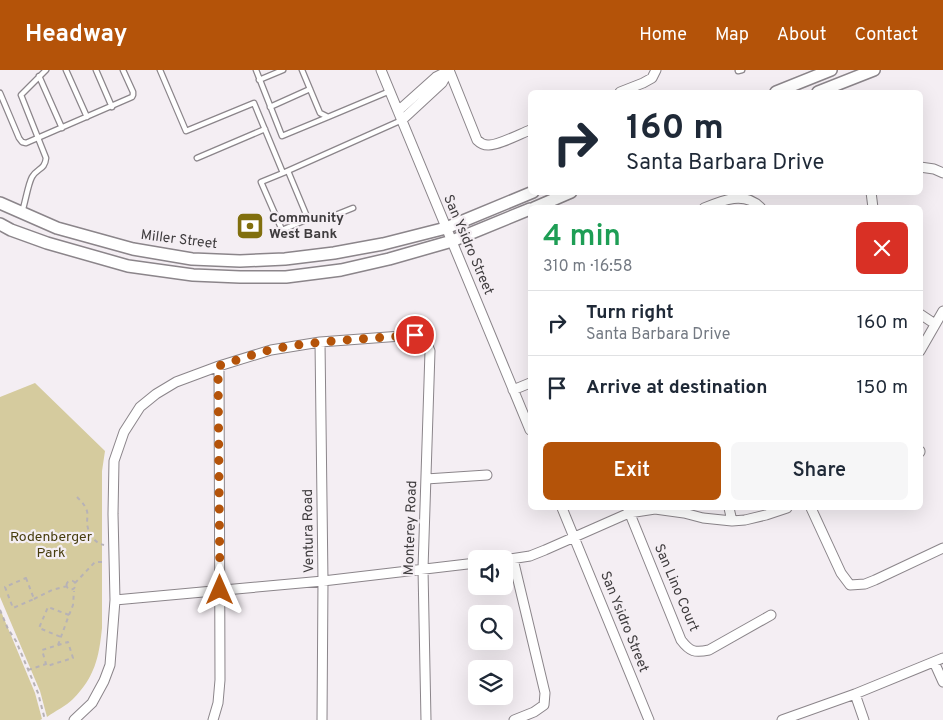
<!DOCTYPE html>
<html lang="en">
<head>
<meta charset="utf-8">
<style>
  :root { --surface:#fff; --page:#f6f6f7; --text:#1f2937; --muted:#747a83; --line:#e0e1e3; --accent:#b45309 }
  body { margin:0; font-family:Overpass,sans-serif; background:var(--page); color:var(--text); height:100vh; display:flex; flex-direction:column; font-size:19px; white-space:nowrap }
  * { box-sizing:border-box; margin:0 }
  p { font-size:16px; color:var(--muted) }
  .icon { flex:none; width:28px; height:28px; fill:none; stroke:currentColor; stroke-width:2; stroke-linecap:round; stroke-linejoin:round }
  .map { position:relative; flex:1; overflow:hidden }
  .drawer { position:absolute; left:528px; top:135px; width:395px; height:305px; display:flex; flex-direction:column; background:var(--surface); border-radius:8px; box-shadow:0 5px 20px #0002 }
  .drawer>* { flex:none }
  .top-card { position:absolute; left:528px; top:20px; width:395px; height:105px; border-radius:8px; box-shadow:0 5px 20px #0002; background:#fff; color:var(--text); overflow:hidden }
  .tools { position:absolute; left:468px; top:480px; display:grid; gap:10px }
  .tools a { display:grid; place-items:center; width:45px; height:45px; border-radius:8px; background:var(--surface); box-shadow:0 5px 20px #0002; font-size:25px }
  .pin { position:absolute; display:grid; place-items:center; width:42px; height:42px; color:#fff; margin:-21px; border:2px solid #fff; border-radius:50%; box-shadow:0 1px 5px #0007 }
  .me { position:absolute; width:55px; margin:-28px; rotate:0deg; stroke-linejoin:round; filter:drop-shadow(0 0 4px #0008) }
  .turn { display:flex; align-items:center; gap:18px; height:105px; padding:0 15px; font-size:22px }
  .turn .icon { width:65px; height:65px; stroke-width:2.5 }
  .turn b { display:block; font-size:35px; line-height:42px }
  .round { display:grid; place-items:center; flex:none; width:52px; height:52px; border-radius:8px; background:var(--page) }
  .head { display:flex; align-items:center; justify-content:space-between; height:85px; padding:0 15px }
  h1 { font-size:30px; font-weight:600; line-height:38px; color:#1e9e55 }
  .cta { display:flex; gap:10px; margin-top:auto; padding:10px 15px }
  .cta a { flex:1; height:58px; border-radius:8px; background:var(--accent); color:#fff; font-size:20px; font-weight:600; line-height:58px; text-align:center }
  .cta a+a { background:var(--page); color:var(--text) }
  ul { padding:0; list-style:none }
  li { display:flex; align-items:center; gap:15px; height:65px; padding:0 15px; border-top:1px solid var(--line) }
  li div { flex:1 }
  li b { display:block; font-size:19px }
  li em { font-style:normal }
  header { display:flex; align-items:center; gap:30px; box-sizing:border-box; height:70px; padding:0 25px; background:var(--accent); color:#fff }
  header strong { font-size:24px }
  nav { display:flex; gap:28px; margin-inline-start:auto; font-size:18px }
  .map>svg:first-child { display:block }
  .park { fill:#d5cb9e }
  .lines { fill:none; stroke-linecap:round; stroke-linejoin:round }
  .service-casing { stroke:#8b858a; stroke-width:7 }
  .minor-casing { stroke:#8b858a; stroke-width:11 }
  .tertiary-casing { stroke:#8b858a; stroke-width:14 }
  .path { stroke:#b7b2b6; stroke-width:2; stroke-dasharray:4 4; stroke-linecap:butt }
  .service { stroke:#fff; stroke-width:4.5 }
  .minor { stroke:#fff; stroke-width:9 }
  .tertiary { stroke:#fff; stroke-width:11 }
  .route { stroke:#b45309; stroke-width:9; stroke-dasharray:0 16.2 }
  .labels { text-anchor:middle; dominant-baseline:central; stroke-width:4.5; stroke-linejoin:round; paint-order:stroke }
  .poi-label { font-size:14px; font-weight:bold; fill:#3f3c3e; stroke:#f4eef3; text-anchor:start }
  .street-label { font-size:14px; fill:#3f3c3e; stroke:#f4eef3 }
  .park-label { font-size:14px; fill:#473d0e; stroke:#f4eef3 }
</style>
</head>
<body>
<header>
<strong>Headway</strong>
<nav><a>Home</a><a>Map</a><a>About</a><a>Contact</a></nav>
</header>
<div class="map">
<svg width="943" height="650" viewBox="0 0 943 650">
  <rect width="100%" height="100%" fill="#f4eef3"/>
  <path class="park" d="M35,313l70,68 -3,20v157c-3,29 -7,49 -29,71 -7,7 -18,12 -26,18l-7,-26 -40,-94v-200z
    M0,539l35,84 7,26 -2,1h-40z"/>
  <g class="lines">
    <g class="service-casing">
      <path id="service" d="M66,0l21,47
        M96,0l16,37
        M160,0l26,61 68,-28 29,70 119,-53
        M256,0l26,66 46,-19
        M302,0l18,43 8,4 62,-26
        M738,1l4,-1
        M39,6l23,52
        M259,10l24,-10
        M0,23l19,45 3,4 4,1 106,-46 1,-2v-3l-10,-22
        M270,37l40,-18
        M197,88l68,-29
        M288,101l20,48
        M283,103l-22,9 21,48 26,-11 15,1 30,-12
        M22,142c3,-8 6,-28 10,-35 5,-9 13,-7 14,-19l-25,-63 25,-25"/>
    </g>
    <g class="minor-casing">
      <path id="minor" d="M381,0l149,360
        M449,0l28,70c3,3 6,5 11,5 9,1 32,-11 42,-15
        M620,22l23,-9 9,-5 4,-8
        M398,41l38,-34 12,-6
        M402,50l40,-37 7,-13
        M920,97l14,2 9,4
        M871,122l2,16
        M704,138c19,-8 41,-17 57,0
        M920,244l15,10
        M320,272l3,239 -1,139
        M920,281l23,-40
        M513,320l17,-7
        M920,381v1
        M426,409l61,-4
        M562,438l87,212
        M729,438l3,13
        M811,438l30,65 9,12 15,-1 10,-4 68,-32
        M628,439l53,131c9,12 14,13 28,10l62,-35
        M513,489l32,134 -1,12 -10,7 -20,8
        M504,490l26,-4 15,-6 84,-37 26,-4 29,4 19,5 29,3 13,-1 21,-5 21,-7
        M115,530l208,-19 153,-18
        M934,592l9,20
        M855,624l9,26
        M74,650l18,-17 12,-22 6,-16 5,-65 -2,-86 1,-53 10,-29 16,-25 16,-13 20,-12 43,-16 52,-16 49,-8 95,-7c10,5 11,6 15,16l-7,218 3,151
        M213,650l5,-17 2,-23 -1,-314
        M782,650l73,-26 88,-36"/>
    </g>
    <g class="tertiary-casing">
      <path id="tertiary" d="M776,22l55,-22
        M818,22l56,-22
        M0,133l57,25 76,21 59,10 48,2 45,-2 49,-6 49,-9 63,-16 87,-36
        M534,138l37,-16
        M0,154l11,6 36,13 81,23 65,9 47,2h46l55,-7 48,-11 63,-18 78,-32"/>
    </g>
    <path class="path" d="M77,427c4,4 8,8 10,14 1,4 0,8 0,12 1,10 7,20 17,22
      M26,508l8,21 -21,9 -8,-21z
      M66.5 515a4.5 4.5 0 1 1 9 0a4.5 4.5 0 1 1-9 0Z
      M75,513l20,-21h9
      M34,529l18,-9 15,-4
      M0,540l8,19 8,12 22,52 7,27
      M69,545l4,-10 1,-14
      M58,575l11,-30 -21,-8 -9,21 22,9
      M28,600l18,-6 1,2 26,-8 -5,-16 -26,8 4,14"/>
    <use href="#service" class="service"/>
    <use href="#minor" class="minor"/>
    <use href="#tertiary" class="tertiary"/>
  </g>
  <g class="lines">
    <path class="route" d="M220,520l-2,-224c18,-5 37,-13 56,-17 46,-9 94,-10 141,-14"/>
  </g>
  <defs>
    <g id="bank-square" transform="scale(1.4375)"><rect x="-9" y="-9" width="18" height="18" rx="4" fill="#816f0e" stroke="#f4eef3"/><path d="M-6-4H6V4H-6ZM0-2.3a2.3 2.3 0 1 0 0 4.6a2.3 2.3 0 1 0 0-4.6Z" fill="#fff"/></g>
  </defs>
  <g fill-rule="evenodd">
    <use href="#bank-square" x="250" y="156"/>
  </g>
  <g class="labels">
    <g class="poi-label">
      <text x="269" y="148">Community<tspan x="269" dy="16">West Bank</tspan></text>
    </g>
    <g class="street-label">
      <text transform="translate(179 170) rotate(7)">Miller Street</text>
      <text transform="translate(468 175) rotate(67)">San Ysidro Street</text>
      <text transform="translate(411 458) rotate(-88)">Monterey Road</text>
      <text transform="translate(309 461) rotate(-91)">Ventura Road</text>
      <text transform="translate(676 518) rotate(67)">San Lino Court</text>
      <text transform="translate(624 552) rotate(68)">San Ysidro Street</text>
    </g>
    <g class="park-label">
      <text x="51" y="467">Rodenberger<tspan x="51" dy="16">Park</tspan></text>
    </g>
  </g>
</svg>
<div class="tools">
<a><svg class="icon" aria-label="sound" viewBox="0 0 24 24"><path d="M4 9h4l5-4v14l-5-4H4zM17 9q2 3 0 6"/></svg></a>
<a><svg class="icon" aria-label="search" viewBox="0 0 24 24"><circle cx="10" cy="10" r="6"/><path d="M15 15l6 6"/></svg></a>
<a><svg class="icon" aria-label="layers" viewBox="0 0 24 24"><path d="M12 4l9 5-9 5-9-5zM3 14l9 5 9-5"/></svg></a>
</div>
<div class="pin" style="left:415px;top:265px;background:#d93025"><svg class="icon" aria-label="arrive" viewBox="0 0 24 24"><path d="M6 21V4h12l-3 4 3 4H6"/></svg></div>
<svg class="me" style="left:220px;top:520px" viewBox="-20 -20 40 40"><path d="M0-17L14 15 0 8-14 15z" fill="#b45309" stroke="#fff" stroke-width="4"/></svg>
<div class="top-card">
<div class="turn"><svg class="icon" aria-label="right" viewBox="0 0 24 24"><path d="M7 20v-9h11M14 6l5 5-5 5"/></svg><div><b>160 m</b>Santa Barbara Drive</div></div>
</div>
<section class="drawer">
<div class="head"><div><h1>4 min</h1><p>310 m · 16:58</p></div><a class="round" style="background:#d93025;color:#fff"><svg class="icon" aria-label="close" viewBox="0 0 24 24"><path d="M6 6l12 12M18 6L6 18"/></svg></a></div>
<ul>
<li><svg class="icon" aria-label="right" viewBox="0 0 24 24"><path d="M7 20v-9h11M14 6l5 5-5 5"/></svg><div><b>Turn right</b><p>Santa Barbara Drive</p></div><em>160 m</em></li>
<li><svg class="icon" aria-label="arrive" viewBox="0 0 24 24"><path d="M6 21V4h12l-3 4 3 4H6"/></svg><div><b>Arrive at destination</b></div><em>150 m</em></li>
</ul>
<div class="cta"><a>Exit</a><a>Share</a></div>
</section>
</div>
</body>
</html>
